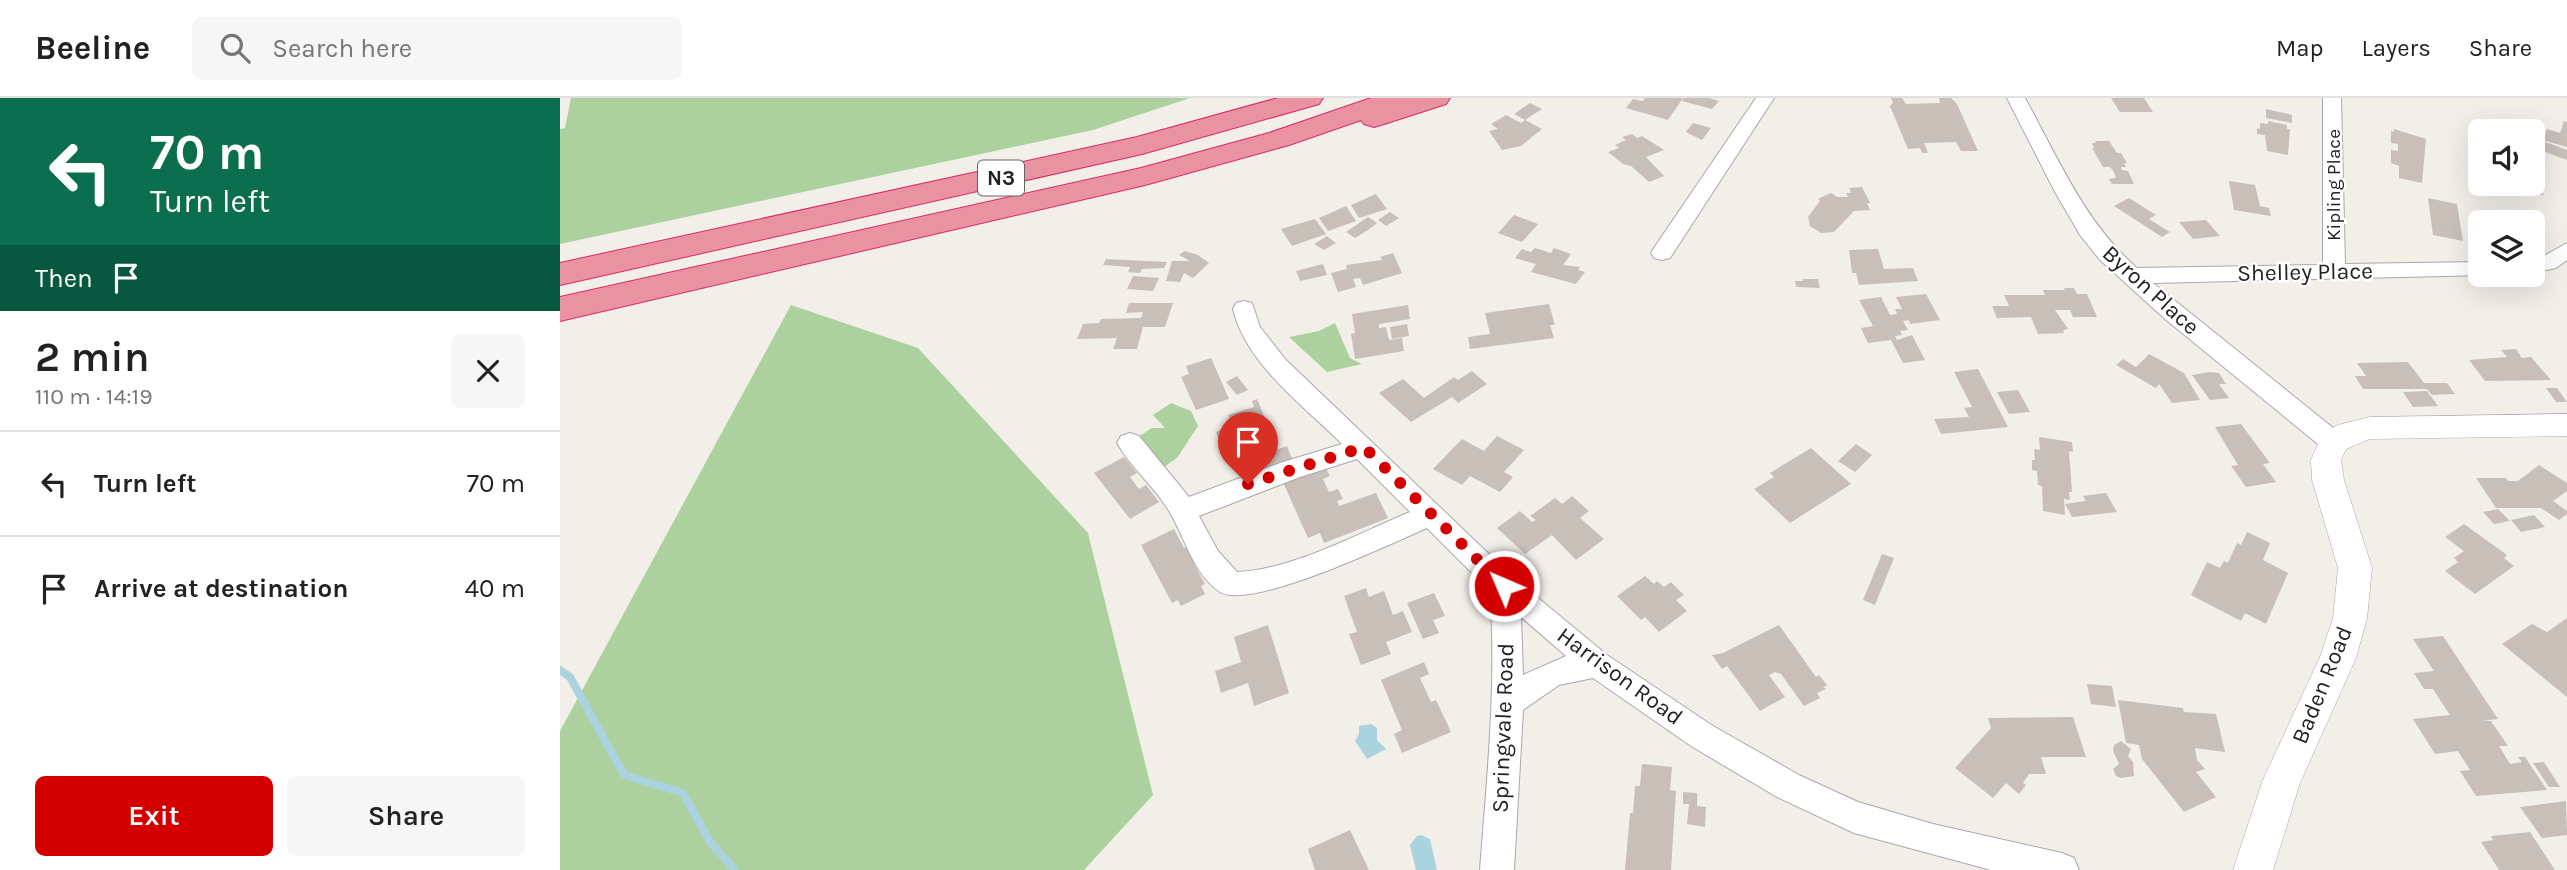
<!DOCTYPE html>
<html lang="en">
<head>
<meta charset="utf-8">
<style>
  :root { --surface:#fff; --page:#f6f6f6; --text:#222; --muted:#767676; --line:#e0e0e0; --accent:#d40000 }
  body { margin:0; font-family:Karla,sans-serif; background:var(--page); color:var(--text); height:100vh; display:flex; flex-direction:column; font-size:26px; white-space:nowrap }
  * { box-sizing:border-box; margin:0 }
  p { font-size:23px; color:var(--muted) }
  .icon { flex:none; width:38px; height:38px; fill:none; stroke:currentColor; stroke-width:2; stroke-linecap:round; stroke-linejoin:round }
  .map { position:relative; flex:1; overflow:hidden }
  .drawer { display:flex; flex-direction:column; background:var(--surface); width:560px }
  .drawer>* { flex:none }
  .hud { background:#0b6e4f; color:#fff; overflow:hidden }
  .tools { position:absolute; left:1908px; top:21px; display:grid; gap:14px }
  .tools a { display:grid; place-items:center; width:77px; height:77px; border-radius:10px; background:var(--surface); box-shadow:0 7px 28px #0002; font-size:35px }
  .pin { position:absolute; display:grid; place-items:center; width:60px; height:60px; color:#fff; margin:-72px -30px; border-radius:50% 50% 50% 0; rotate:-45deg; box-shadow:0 0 7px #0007 }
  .pin .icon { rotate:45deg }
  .me { position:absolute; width:77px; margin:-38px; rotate:315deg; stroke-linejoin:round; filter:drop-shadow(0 0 5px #0008) }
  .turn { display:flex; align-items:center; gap:24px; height:147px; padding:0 35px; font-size:32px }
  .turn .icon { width:91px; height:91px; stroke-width:2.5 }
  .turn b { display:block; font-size:49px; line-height:60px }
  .then { display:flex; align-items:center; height:66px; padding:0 35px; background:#0003; gap:14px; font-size:26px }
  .round { display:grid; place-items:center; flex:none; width:74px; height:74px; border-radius:10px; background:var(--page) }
  .head { display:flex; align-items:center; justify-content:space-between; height:119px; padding:0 35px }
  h1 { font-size:42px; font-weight:600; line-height:52px }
  .action { display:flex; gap:14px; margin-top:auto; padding:14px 35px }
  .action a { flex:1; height:80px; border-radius:10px; background:var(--accent); color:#fff; font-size:28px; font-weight:600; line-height:80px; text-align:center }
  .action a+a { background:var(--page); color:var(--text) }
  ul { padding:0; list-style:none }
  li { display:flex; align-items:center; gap:21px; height:105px; padding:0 35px; border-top:2px solid var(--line) }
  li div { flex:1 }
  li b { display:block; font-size:26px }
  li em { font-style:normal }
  header { display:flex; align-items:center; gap:42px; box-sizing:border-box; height:98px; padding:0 35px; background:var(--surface); border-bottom:2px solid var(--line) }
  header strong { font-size:33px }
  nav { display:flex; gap:38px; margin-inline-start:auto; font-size:24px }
  .search { width:490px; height:63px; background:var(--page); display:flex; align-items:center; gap:18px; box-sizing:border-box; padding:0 24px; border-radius:10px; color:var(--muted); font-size:26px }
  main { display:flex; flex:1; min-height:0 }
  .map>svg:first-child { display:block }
  .forest { fill:#add19e }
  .water { fill:#aad3df }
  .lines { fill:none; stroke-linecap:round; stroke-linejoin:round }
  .stream { stroke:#aad3df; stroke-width:8 }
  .building { fill:#c7bfb8 }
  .minor-casing { stroke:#a9a9a9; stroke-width:2 }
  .tertiary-casing { stroke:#a9a9a9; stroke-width:1 }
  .motorway-casing { stroke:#dc2a67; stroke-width:2 }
  .minor { fill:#fff; fill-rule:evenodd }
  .tertiary { fill:#fff; fill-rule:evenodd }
  .motorway { fill:#e892a2; fill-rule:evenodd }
  .route { stroke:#d40000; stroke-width:12; stroke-dasharray:0 21.6 }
  .labels { text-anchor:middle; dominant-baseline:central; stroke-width:5; stroke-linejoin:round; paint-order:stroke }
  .far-street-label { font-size:19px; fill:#222; stroke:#fff }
  .shield { fill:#fff; stroke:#646464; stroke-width:2 }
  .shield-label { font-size:21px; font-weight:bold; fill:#222 }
  .street-label { font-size:23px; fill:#222; stroke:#fff }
</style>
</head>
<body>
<header>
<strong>Beeline</strong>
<div class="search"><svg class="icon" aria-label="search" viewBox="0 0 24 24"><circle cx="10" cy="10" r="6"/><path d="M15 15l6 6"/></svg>Search here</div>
<nav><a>Map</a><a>Layers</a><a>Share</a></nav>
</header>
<main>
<section class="drawer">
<div class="hud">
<div class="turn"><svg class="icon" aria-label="left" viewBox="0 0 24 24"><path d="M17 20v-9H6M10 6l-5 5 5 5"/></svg><div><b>70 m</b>Turn left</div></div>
<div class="then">Then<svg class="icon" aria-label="arrive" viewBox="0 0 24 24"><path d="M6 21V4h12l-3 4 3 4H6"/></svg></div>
</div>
<div class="head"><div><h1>2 min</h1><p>110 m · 14:19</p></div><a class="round"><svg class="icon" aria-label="close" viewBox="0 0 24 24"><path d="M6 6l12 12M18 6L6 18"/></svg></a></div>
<ul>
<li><svg class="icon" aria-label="left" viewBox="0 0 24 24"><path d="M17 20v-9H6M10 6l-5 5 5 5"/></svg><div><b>Turn left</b></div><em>70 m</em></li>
<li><svg class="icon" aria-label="arrive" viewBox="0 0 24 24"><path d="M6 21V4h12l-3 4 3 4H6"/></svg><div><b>Arrive at destination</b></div><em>40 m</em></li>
</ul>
<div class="action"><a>Exit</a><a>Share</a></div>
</section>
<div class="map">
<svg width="2007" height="772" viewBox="0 0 2007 772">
  <rect width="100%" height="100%" fill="#f2efe9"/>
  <path class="forest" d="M11,0h619l-97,32 -533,114v-115l5,-1z
    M231,207l127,43 170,185 65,262 -69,75h-524v-139z
    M775,225l15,35 12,6 -35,8 -38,-35 30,-6z
    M611,305l20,8 7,15 -21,32 -16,11 -23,-32 14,-9h13l-12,-13z"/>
  <path class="water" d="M811,626l6,4v12l9,9 -19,10 -12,-18 4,-7v-8z
    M861,737l9,4 7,31h-21l-6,-25 7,-9z"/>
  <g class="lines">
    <path class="stream" d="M0,572l10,7 54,98 59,18 27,49 25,28"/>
  </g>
  <path class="building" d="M1085,0h38l-15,22 -42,-12 7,-9 10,2z
    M1124,0h25l10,3 -7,8 -30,-8z
    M1331,0h11l4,6 34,-1 -1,-5h12l6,6 21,47h-17l-5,-9 -32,1 4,10h-6l-2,-5 -12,1 -18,-43 3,-3z
    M1551,0h33l9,14h-33z
    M970,5l12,6 -17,11 -11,-6z
    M1706,11l26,6v8l-26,-5z
    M946,17l15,8 4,-3 17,9 -21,17 -19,4 -13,-19 9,-2 -7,-5z
    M1708,23l19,4v4h3l-2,26 -21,-4 -2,-16 -8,-1v-6l3,1v-6l8,1z
    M2004,23l3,1v25l-24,-7 4,-11 13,4z
    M1133,25l18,5 -9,12 -16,-8z
    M1834,31l32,10 -4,44 -23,-5v-12l-8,-3v-13l7,1v-7l-7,-1v-12l3,1z
    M1072,36l5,4 5,-2 22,14 -18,7 18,19 -15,6 -18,-16 -8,-2 -15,-12 11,-4 -4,-3 11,-5 -4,-3z
    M1972,39l35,13v10l-35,-13z
    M1535,43h14l8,12h4l6,10h-3l2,4h-5l1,3 6,1 6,13h-22l-3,-5 7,-1 -2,-6 -4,-5h-7l-11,-19h2l-2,-5h4z
    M1972,82l12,15 -28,-1 -7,-10h23z
    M1669,83l26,4 5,21 9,2 2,8 -37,-6z
    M1302,89l8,16h-3l3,7 -16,1 -20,21 -13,1 -11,-7 -2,-9 12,-16 -2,-2 13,-6 6,4h11l-2,-4h5l-2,-5z
    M816,96l11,15 -28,9 -8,-13z
    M1569,100l27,17 -7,4 21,13 -8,5 -48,-31z
    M1868,100l29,6 6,37 -30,-6z
    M786,108l10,15 -28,10 -9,-13z
    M830,114l9,6 -13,8 -8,-6z
    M954,117l24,9 -16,18 -24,-9z
    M808,119l9,6 -9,7 -13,8 -9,-6z
    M755,121l11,15 -34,12 -11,-17z
    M1646,122l14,16 -27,3 -14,-17z
    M767,138l9,7 -12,7 -10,-6z
    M975,150l16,5 3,-5 17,6 -8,11 17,2 -2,3 7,2 -9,12 -45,-12 5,-8 -21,-6 7,-9 9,3z
    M1318,151l6,20 29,-1 5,13 -59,4 -3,-12h-4l-3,-23z
    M625,153l13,4 11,8 -16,15 -9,-5 -4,9 -14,-1 6,-20h18l-11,-6z
    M833,155l9,20 -39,12 -3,-7 -7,1 3,8 -18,5 -7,-19 16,-4 -1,-4 36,-5 -2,-3z
    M546,161l61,3 -3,6 -22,1 -2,4 -12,-1 2,-5 -27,-2z
    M763,166l4,11 -27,6 -4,-10z
    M573,178l26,2 -6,13 -26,-2z
    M1243,181h15l2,9 -24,-1 -1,-6h8z
    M1504,190h10l3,6h10l10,23h-24l-3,-7h-15l13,19 -5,1 1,3 -26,1 -7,-17 -34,1 -5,-12h17l-5,-11h41l-2,-5h22z
    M1366,196l14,26 -30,4 -1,-4 -6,1 5,9 -8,1 2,4 -7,1 2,4 15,-5 13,25 -22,3 -12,-23 -23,3 -7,-15 12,-2 -14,-26 22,-3 9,18 7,-1 -2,-5h7l-6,-12z
    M569,205h44l-8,24h-22l-6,22h-24l4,-11 -40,1 6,-15 16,-1 2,-4 40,-1 2,-6 -17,1z
    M989,206l6,21h-5l4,13 -84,11 -2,-12 22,-3 -5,-21z
    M848,207l2,14 -31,5v4l7,-1 3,13 13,-2 2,13 -49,8 -4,-25 4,-1 -3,-19z
    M847,226l2,12 -17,3 -2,-12z
    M1956,251l6,9 9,-1 20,23 -66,1 -16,-21 38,-3 -6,-7z
    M1589,256l35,19 16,27 -28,3 -13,-19 -3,4 -40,-23 7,-6 13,8z
    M651,260l18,41 -33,11 -15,-33 8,-3 -3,-8z
    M1848,264l16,21h23l8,11 -23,1 -5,-6h-64l-8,-13h11l-9,-13z
    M1418,271l30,58 -67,7 -7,-15 35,-2 -5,-9 8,-1 -18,-35z
    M912,273l15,13 -29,19 -6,-6 -41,25 -32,-29 24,-14 21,19 30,-21 4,3z
    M1650,274l9,1 7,11h-7l10,14 -19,2 -18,-25z
    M677,278l11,14 -11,5 -11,-13z
    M1986,290h11l10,14h-11z
    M1458,292l12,22 -21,2 -12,-22z
    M1867,293l11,15 -25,1 -10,-15z
    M697,301l8,19 -17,6 6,16 7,-2 6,15 20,-7 7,17 -37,13 -4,-12 -17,6 -8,-19 -4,2 -8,-21 17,-6 -5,-11 26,-8 -2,-6z
    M1681,326l29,39 -7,1 13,18 -30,5 -15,-21 7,-1 -23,-38z
    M937,338l27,14 -20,22 9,5 -13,15 -30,-16 -8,9 -29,-16 29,-30 22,12z
    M1479,339l33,5 1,10 -4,-1 3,41h-3l1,8 -6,-1 1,16 -22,-4 -1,-25 -4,-1 -1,-14 -5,-1v-10h3l-1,-11 6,1z
    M1296,346l16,11 -17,17 -17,-11z
    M1251,350l40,36 -61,39 -36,-34 20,-12 -4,-4z
    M564,359l13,16 -7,4 9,12 7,-4 13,17 -29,17 -36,-46z
    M1979,367l28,18v8l-14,10 14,10v3l-8,6 -18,-12h-45l-20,-30h30l2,3h10z
    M765,369l5,9 -7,3 6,13 9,-3 5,10 -6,2 2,5 37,-13 12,25 -64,25 -4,-10 -12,5 -27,-60z
    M1546,395l11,19 -45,5 -7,-13 21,-3 -3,-5z
    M1012,398l17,15 -9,7 24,21 -28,21 -24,-25 -27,19 -28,-26 23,-17 12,11 4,-2 -6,-4 25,-18 7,6z
    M1938,411l12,12 -16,3 -11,-12z
    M1974,417l11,12 -24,5 -10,-12z
    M1904,426l43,31 -3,3 10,8 -39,28 -30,-23 13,-9 -4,-4 10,-7 -19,-14z
    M614,431l10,19 5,-2 9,16 -4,2 11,20 -4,2 4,8 -24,12 -3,-6 -6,3 -31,-58z
    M1687,434l23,11 -7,17 25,13 -22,51 -21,-11 -4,8 -50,-26 16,-33 13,6 4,-7 4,2 9,-20 4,2z
    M1322,456l12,4 -19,47 -12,-5z
    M1085,478l9,8 3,-3 7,6 7,-5 13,13 -8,5 11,11 -28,21 -14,-15 -4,3 -24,-24z
    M806,490l3,9 15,-6 9,24 10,-4 9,21 -26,10 5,12 -30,11 -12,-31 8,-2 -13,-36z
    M874,495l11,23 -12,4 6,13 -16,6 -16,-36z
    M2007,520v79l-65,-53 30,-20 15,8z
    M708,527l21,68 -35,13 -6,-23 -27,10 -6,-22 26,-9 -7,-25z
    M1219,527l37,52 3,-2 8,10 -4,2 3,2 -9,4 3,5 -16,8 -23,-32 -6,-2 -6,3 16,22 -25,14 -33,-45 -5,3 -10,-14 11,-2z
    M1883,538l55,83 -16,2h9l17,25h-9l11,18 12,-2 -4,-5h7l22,33 -71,6 -16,-25 10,-1 -12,-19 -23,3 -22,-35 37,-4 -17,-26h-9l-10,-16 20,-2 -21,-32z
    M864,564l5,12 -9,4 11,24 5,-2 15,32 -49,21 -8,-19 8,-4 -21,-50z
    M1527,586l25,2 4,21 -25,-3z
    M1558,602l65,8 1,4 32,2 9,38 -30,-4 2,12 8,9 -9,3 20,25 -32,15 -42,-53 -3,-14 -13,-2z
    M1513,619l13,40h-45l5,17h-17l-6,9 3,2 -7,9 -13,-11 -13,15 -38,-30 36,-40 -3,-10z
    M1561,643l10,8 -3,7 5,6 1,14 -13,2 -5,-2 -3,-7 6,-5 -6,-13 1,-6z
    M1984,664l16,25h-11l-16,-24z
    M1082,666l30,3 -2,23 6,1 -5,79h-46l5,-57h3l2,-27h5z
    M1123,694l14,1v13l9,1 -1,20 -18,-3 2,-20h-6z
    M2006,703l1,34 -25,3 -22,-31z
    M790,732l19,40h-54l-7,-21z
    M1970,734l25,38h-56l-18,-28 12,-2 -2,-4z"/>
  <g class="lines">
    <g class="minor-casing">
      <path id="minor" d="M1196,0h18l-104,160 -8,2 -8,-2 -3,-5 3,-5z
        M1447,0h18c33,60 60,125 112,170l186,-3v-167h18l4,166 135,-2v13h6l-333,8 189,152 4,7 -4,7 -9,3 -9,-3 -159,-130 -65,-59 -20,-25 -25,-43z
        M2007,145v17l-11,8 -24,5v-14l10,-2z
        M684,203l8,2 8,24 26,33 228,218 93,77 106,71 86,49 59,27 75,22 129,29 12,5 5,12h-88l-137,-37 -77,-36 -86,-51 -98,-68 -34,7 -36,25 -9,160h-34c7,-93 17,-186 10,-279l-63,-63c-35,15 -176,83 -207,64 -27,-18 -35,-55 -51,-81 -14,-24 -38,-43 -52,-68l4,-7 9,-3 9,3 50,61 94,-35 59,-18c-39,-39 -96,-80 -109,-135l3,-6zM797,361l53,53c-51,21 -118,58 -173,60l-19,-21 -19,-35 101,-39zM961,519l45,39 -43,19z"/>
    </g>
    <g class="tertiary-casing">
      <path id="tertiary" d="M2007,316v22l-197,3 -24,10 -5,11 3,20 28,88 -5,50 -11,40 -56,125 -27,87h-40l29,-88 58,-125 13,-39 5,-50 -26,-88 -1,-20 11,-26 16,-9 32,-8z"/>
    </g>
    <g class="motorway-casing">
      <path id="motorway" d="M718,0h45l-4,6 -177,50 -582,131v-22l577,-126z
        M811,0h79l-4,6 -62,20 -10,3 -10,-3 -3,-4 -72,25 -144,40 -585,136v-24l581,-129 128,-35z"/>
    </g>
    <use href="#minor" class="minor"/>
    <use href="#tertiary" class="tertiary"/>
    <use href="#motorway" class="motorway"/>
  </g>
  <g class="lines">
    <path class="route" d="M688,386l116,-37 140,139"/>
  </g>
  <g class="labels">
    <g class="far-street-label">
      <text transform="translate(1774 87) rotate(-90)">Kipling Place</text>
    </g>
    <rect class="shield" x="418" y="62.5" width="46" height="35" rx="5"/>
    <g class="shield-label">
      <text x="441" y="80">N3</text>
    </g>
    <g class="street-label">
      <text transform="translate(1745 174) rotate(-1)">Shelley Place</text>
      <text transform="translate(1591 192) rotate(42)">Byron Place</text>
      <text transform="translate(1060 578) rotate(36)">Harrison Road</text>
      <text transform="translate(1762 587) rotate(-68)">Baden Road</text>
      <text transform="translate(943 630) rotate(-88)">Springvale Road</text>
    </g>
  </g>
</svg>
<div class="tools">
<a><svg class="icon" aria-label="sound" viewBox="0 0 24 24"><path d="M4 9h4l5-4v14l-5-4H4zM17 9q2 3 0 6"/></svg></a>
<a><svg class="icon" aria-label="layers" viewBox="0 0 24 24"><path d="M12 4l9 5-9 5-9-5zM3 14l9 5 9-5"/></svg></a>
</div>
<div class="pin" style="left:688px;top:386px;background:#d93025"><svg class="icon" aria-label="arrive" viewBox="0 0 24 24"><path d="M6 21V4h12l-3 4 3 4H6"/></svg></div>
<svg class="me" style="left:944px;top:488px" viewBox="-20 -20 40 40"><circle r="17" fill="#d40000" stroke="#fff" stroke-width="3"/><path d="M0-11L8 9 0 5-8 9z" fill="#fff"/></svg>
</div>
</main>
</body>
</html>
